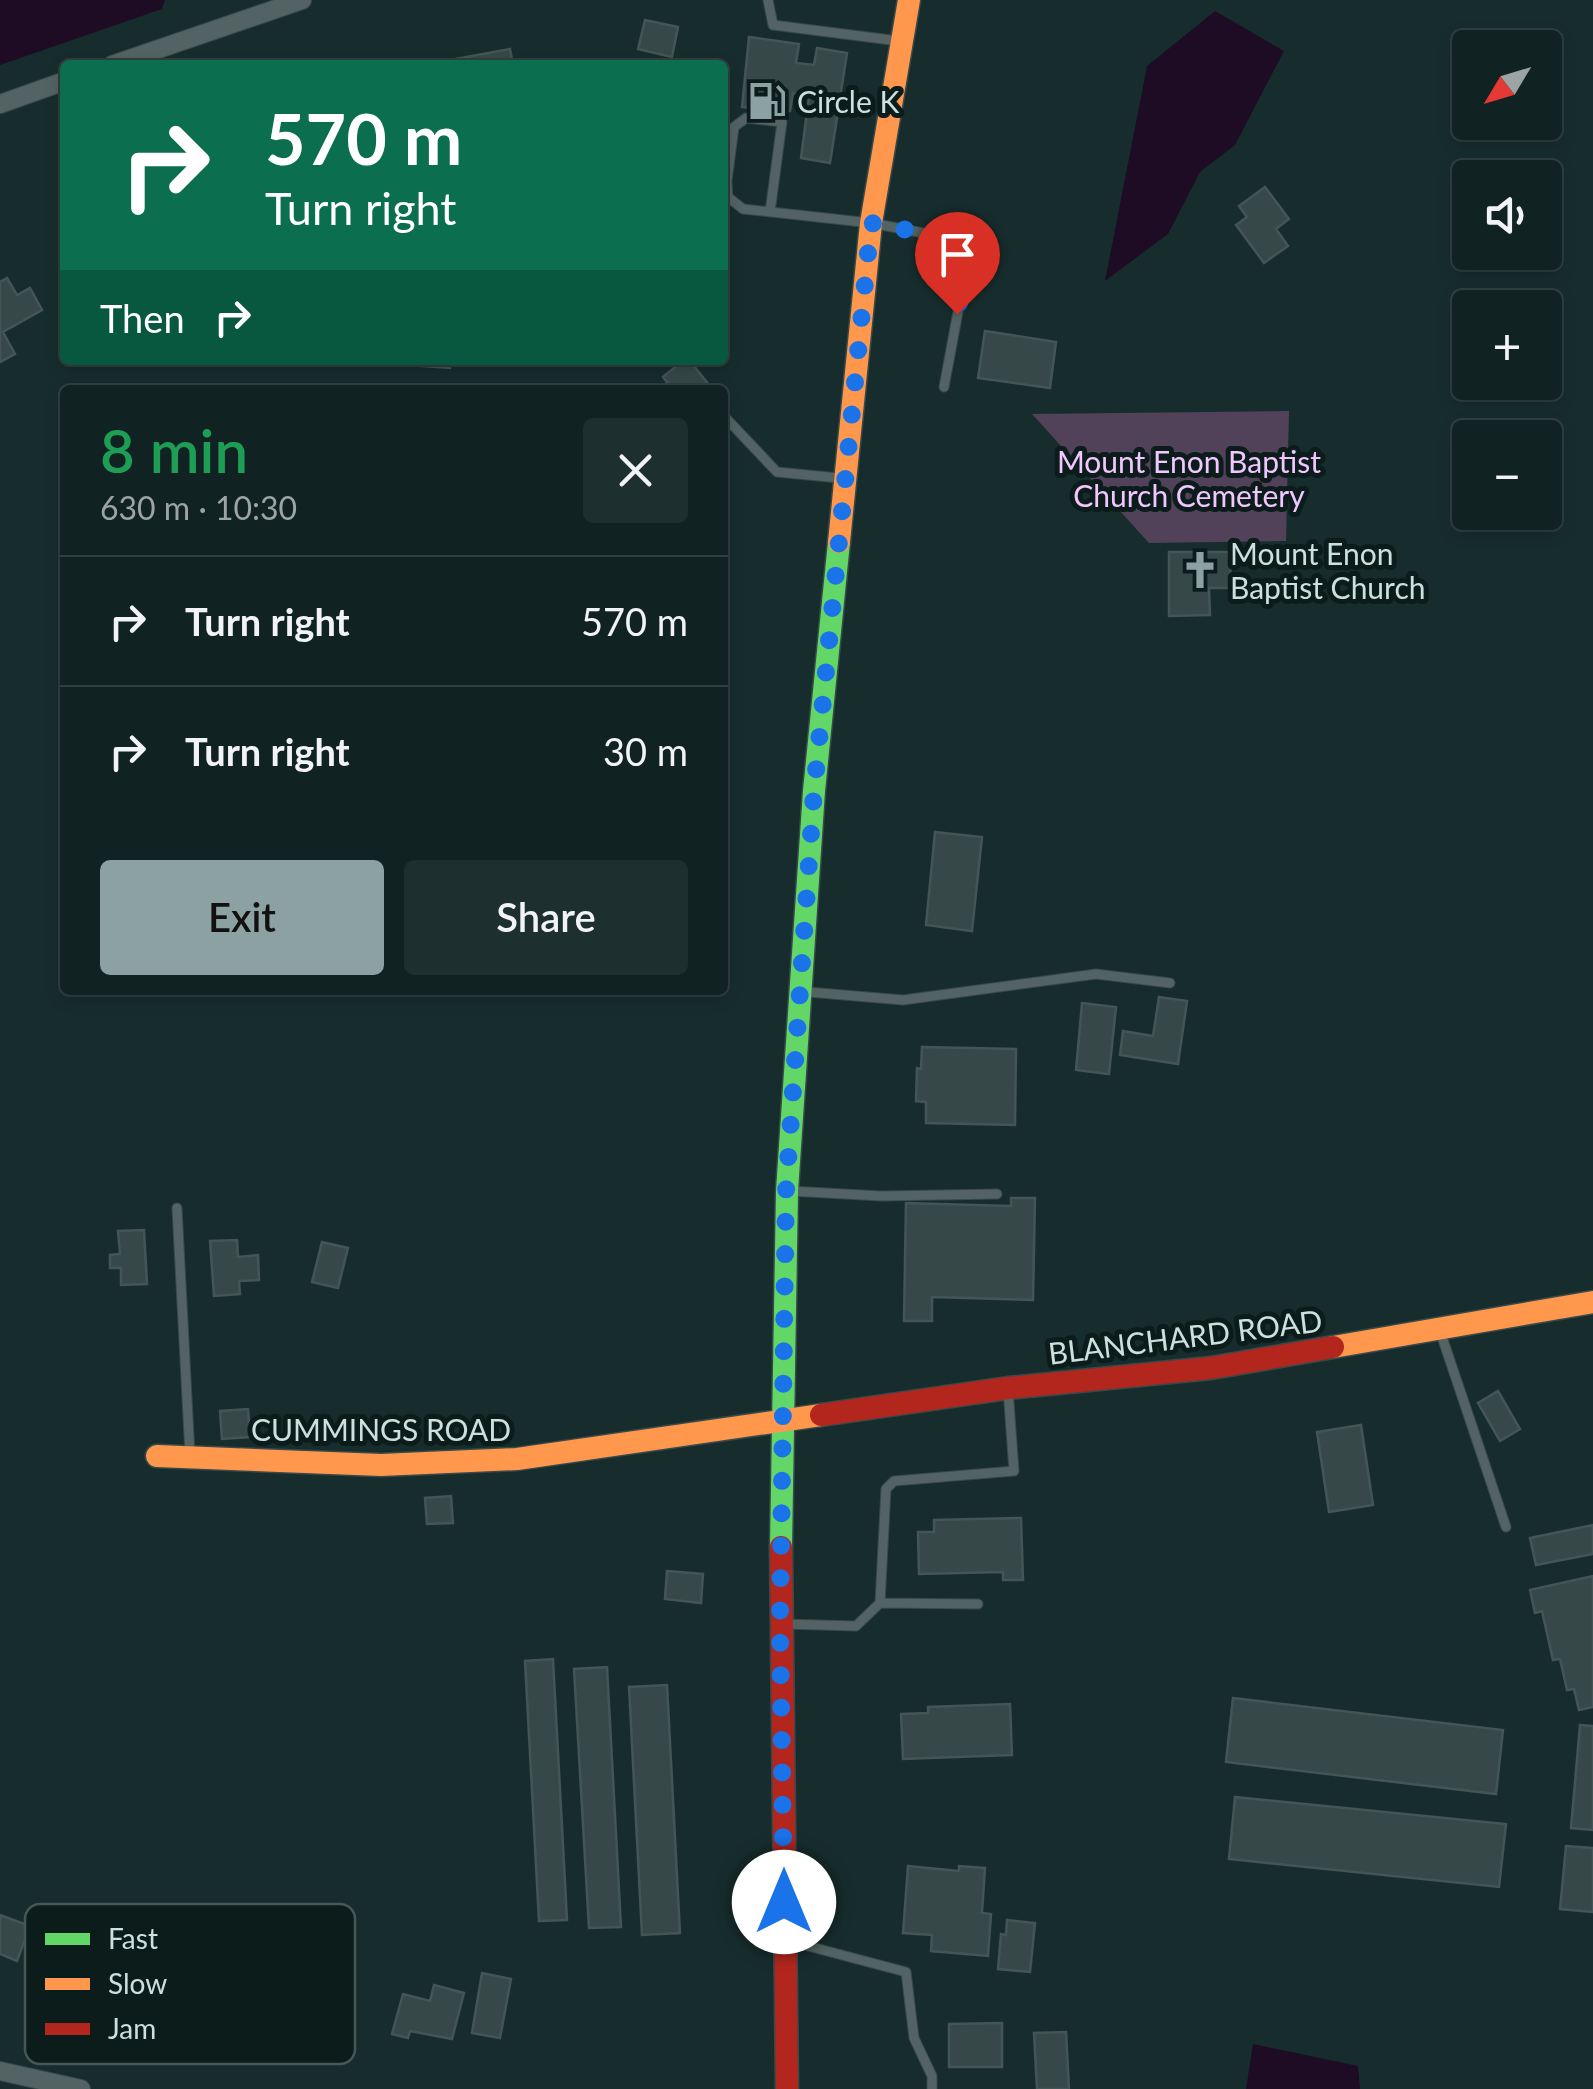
<!DOCTYPE html>
<html lang="en">
<head>
<meta charset="utf-8">
<style>
  :root { --surface:#122; --page:#1e2f2f; --text:#f1f3f6; --muted:#9ca4a5; --line:#303f40; --accent:#8ca1a1 }
  body { margin:0; font-family:Lato,sans-serif; background:var(--page); color:var(--text); height:100vh; display:flex; flex-direction:column; font-size:38px; white-space:nowrap }
  * { box-sizing:border-box; margin:0 }
  p { font-size:32px; color:var(--muted) }
  .icon { flex:none; width:55px; height:55px; fill:none; stroke:currentColor; stroke-width:2; stroke-linecap:round; stroke-linejoin:round }
  .map { position:relative; flex:1; overflow:hidden }
  .drawer { position:absolute; left:60px; top:385px; width:668px; height:610px; display:flex; flex-direction:column; background:var(--surface); border-radius:10px; box-shadow:0 5px 15px #0003,0 0 0 2px var(--line) }
  .drawer>* { flex:none }
  .guide { position:absolute; left:60px; top:60px; width:668px; height:305px; border-radius:10px; box-shadow:0 5px 15px #0003,0 0 0 2px var(--line); background:#0b6e4f; color:#fff; overflow:hidden }
  .needle { width:65px; rotate:232deg }
  .fabs { position:absolute; left:1452px; top:30px; display:grid; gap:20px }
  .fabs a { display:grid; place-items:center; width:110px; height:110px; border-radius:10px; background:var(--surface); box-shadow:0 5px 15px #0003,0 0 0 2px var(--line); font-size:50px }
  .pin { position:absolute; display:grid; place-items:center; width:85px; height:85px; color:#fff; margin:-102px -42px; border-radius:50% 50% 50% 0; rotate:-45deg; box-shadow:0 0 10px #0007 }
  .pin .icon { rotate:45deg }
  .me { position:absolute; width:110px; margin:-55px; rotate:0deg; stroke-linejoin:round; filter:drop-shadow(0 0 8px #0008) }
  .turn { display:flex; align-items:center; gap:35px; height:210px; padding:0 40px; font-size:45px }
  .turn .icon { width:130px; height:130px; stroke-width:2.5 }
  .turn b { display:block; font-size:70px; line-height:85px }
  .then { display:flex; align-items:center; height:95px; padding:0 40px; background:#0003; gap:20px; font-size:38px }
  .round { display:grid; place-items:center; flex:none; width:105px; height:105px; border-radius:10px; background:var(--page) }
  .summary { display:flex; align-items:center; justify-content:space-between; height:170px; padding:0 40px }
  h1 { font-size:60px; font-weight:600; line-height:75px; color:#1e9e55 }
  .cta { display:flex; gap:20px; margin-top:auto; padding:20px 40px }
  .cta a { flex:1; height:115px; border-radius:10px; background:var(--accent); color:#111; font-size:40px; font-weight:600; line-height:115px; text-align:center }
  .cta a+a { background:var(--page); color:var(--text) }
  ul { padding:0; list-style:none }
  li { display:flex; align-items:center; gap:30px; height:130px; padding:0 40px; border-top:2px solid var(--line) }
  li div { flex:1 }
  li b { display:block; font-size:38px }
  li em { font-style:normal }
  .map>svg:first-child { display:block }
  .green { fill:#514159 }
  .water { fill:#1e0c25 }
  .building { fill:#364948; stroke:#435554; stroke-width:2.5 }
  .lines { fill:none; stroke-linecap:round; stroke-linejoin:round }
  .lane-casing { stroke:#384949; stroke-width:11 }
  .street-casing { stroke:#384949; stroke-width:20 }
  .fast-casing { stroke:#384949; stroke-width:25 }
  .slow-casing { stroke:#384949; stroke-width:25 }
  .jam-casing { stroke:#384949; stroke-width:25 }
  .lane { stroke:#536363; stroke-width:9 }
  .street { stroke:#536363; stroke-width:18 }
  .fast { stroke:#63d668; stroke-width:22 }
  .slow { stroke:#ff974d; stroke-width:22 }
  .jam { stroke:#b3261e; stroke-width:22 }
  .route { stroke:#1a73e8; stroke-width:18; stroke-dasharray:0 32.4 }
  .labels { text-anchor:middle; dominant-baseline:central; stroke-width:10; stroke-linejoin:round; paint-order:stroke }
  .poi-label { font-size:30px; fill:#cbe0df; stroke:#0b1c1b; text-anchor:start }
  .park-label { font-size:30px; fill:#f2c6fe; stroke:#0b1c1b }
  .street-label { font-size:30px; fill:#cbe0df; stroke:#0b1c1b }
  .key { fill:#0b1c1b; stroke:#455756; stroke-width:2.5 }
  .key-label { font-size:28px; fill:#cbe0df }
</style>
</head>
<body>
<div class="map">
<svg width="1593" height="2089" viewBox="0 0 1593 2089">
  <rect width="100%" height="100%" fill="#172d2d"/>
  <path class="green" d="M1289,411l-3,130 -137,2 -117,-129z"/>
  <path class="water" d="M0,0h165l-3,9 -162,56z
    M1215,11l69,40 -49,94 -35,27 -32,62 -63,47 42,-215z
    M1253,2044l105,22 2,23h-114z"/>
  <path class="building" d="M645,20l33,7 -6,30 -34,-8z
    M749,37l50,7 -3,19 18,2 3,-17 30,5 -17,110 -29,-5 8,-62 -16,-3 -3,18 -6,1 -42,-5z
    M510,49l3,16h-62l-1,-5z
    M1265,187l24,32 -13,10 12,17 -24,17 -28,-38 11,-8 -8,-11z
    M7,278l10,17 13,-7 12,22 -39,22 12,22 -15,8v-80z
    M985,331l71,11 -6,46 -72,-10z
    M396,360h55l-1,8 -54,-4z
    M684,360h5l21,26 -4,4h-33l-10,-13z
    M1169,552h61l1,36h-22l1,27 -41,1z
    M935,832l47,5 -10,94 -46,-6z
    M1159,997l28,4 -9,63 -58,-9 3,-24 30,5z
    M1082,1003l34,4 -7,67 -33,-4z
    M922,1047l94,2 -1,76 -89,-2v-21l-10,-1 1,-33 4,1z
    M1011,1198h24l-2,102 -101,-3v24h-28l2,-118 105,3z
    M144,1230l3,54 -26,1v-17h-11v-13l10,-1 -2,-23z
    M237,1240l1,17 20,-2 1,25 -20,1 1,13 -26,2 -4,-55z
    M322,1242l26,6 -10,40 -26,-6z
    M1498,1391l22,38 -20,12 -22,-38z
    M248,1409l2,28 -28,2 -2,-28z
    M1361,1425l12,80 -44,7 -12,-80z
    M451,1496l2,27 -26,1 -2,-26z
    M1021,1518l2,62h-20v-8l-84,2 -1,-42h16v-12z
    M1593,1525v29l-57,11 -6,-27z
    M667,1571l36,3 -2,29 -36,-4z
    M1593,1576v131l-14,3 -5,-21 -7,1 -7,-31 -7,1 -11,-49 -7,2 -5,-23z
    M553,1659l14,261 -28,1 -14,-260z
    M607,1667l14,260 -32,1 -15,-259z
    M667,1685l13,248 -38,2 -13,-248z
    M1233,1698l270,32 -7,64 -270,-32z
    M1010,1704l2,51 -109,4 -2,-45 27,-1v-6z
    M1580,1725l13,1v104l-22,-2z
    M1235,1797l271,27 -7,63 -270,-28z
    M1566,1846l27,2v64l-33,-3z
    M908,1866l51,5v-5l26,2 -3,45 9,1 -3,42 -57,-5 1,-16 -29,-2z
    M0,1915l30,11 -13,35 -17,-7z
    M1007,1920l28,3 -5,49 -32,-3 3,-35 5,1z
    M482,1973l29,6 -11,59 -28,-5z
    M434,1985l30,8 -12,46 -42,-8 -2,7 -16,-4 11,-40 27,7z
    M1002,2023v44h-53v-43z
    M1066,2032l3,57h-32l-3,-56z"/>
  <g class="lines">
    <g class="lane-casing">
      <path id="lane" d="M768,0l5,25 126,16
        M770,212l12,-90 -36,-4 -12,9 -7,54 1,16 15,12 128,14 100,19 -27,145
        M722,414l55,58 62,6
        M808,992l95,8 193,-26 74,9
        M790,1191l91,5 116,-2
        M177,1208l13,247
        M1440,1331l66,196
        M880,1603l98,1
        M783,1624l73,2 24,-23 6,-114 8,-8 120,-10 -6,-82
        M789,1941l117,31 8,66 18,38v13"/>
    </g>
    <g class="street-casing">
      <path id="street" d="M112,65l190,-65
        M0,104l65,-23
        M0,2071l81,18"/>
    </g>
    <g class="fast-casing">
      <path id="fast" d="M781,1547l6,-356 27,-400 25,-249"/>
    </g>
    <g class="slow-casing">
      <path id="slow" d="M839,542l32,-319 38,-223
        M1333,1347l260,-45
        M157,1456l224,9 136,-6 304,-44"/>
    </g>
    <g class="jam-casing">
      <path id="jam" d="M821,1415l187,-27 203,-20 122,-21
        M781,1547l6,542"/>
    </g>
    <use href="#lane" class="lane"/>
    <use href="#street" class="street"/>
    <use href="#fast" class="fast"/>
    <use href="#slow" class="slow"/>
    <use href="#jam" class="jam"/>
  </g>
  <g class="lines">
    <path class="route" d="M784,1902l-4,-278 6,-433 28,-400 57,-568 100,19 -14,72"/>
  </g>
  <defs>
    <g id="fuel-bare" transform="scale(3)"><path d="M-5.5-6h7V0h2V4h1.3V-2.5L3-4.5l.8-.8L6-3V5H2.5V1h-1V6h-7ZM-4.2-4.7v3.2H.2V-4.7Z" fill="#8ca1a1" stroke="#0b1c1b" stroke-width="2.5" paint-order="stroke"/></g>
    <g id="church-bare" transform="scale(3)"><path d="M-1.2-6h2.4v3.5h3.3v2.4h-3.3V6h-2.4V-.1h-3.3v-2.4h3.3Z" fill="#8ca1a1" stroke="#0b1c1b" stroke-width="2.5" paint-order="stroke"/></g>
  </defs>
  <g fill-rule="evenodd">
    <use href="#fuel-bare" x="767" y="101"/>
    <use href="#church-bare" x="1200" y="570"/>
  </g>
  <g class="labels">
    <g class="poi-label">
      <text x="797" y="101">Circle K</text>
      <text x="1230" y="553">Mount Enon<tspan x="1230" dy="34">Baptist Church</tspan></text>
    </g>
    <g class="park-label">
      <text x="1189" y="461">Mount Enon Baptist<tspan x="1189" dy="34">Church Cemetery</tspan></text>
    </g>
    <g class="street-label">
      <text transform="translate(1185 1336) rotate(-7)">BLANCHARD ROAD</text>
      <text x="381" y="1429">CUMMINGS ROAD</text>
    </g>
  </g>
  <rect x="25" y="1904" width="330" height="160" rx="15" class="key"/>
  <rect x="45" y="1933" width="45" height="12" fill="#63d668"/>
  <rect x="45" y="1978" width="45" height="12" fill="#ff974d"/>
  <rect x="45" y="2023" width="45" height="12" fill="#b3261e"/>
  <g class="key-label">
    <text x="108" y="1949">Fast</text>
    <text x="108" y="1994">Slow</text>
    <text x="108" y="2039">Jam</text>
  </g>
</svg>
<div class="fabs">
<a><svg class="needle" viewBox="-14 -14 28 28"><path d="M0-13l5 13h-10z" fill="#e53935"/><path d="M0 13l5-13h-10z" fill="#9ca4a5"/></svg></a>
<a><svg class="icon" aria-label="sound" viewBox="0 0 24 24"><path d="M4 9h4l5-4v14l-5-4H4zM17 9q2 3 0 6"/></svg></a>
<a>+</a>
<a>−</a>
</div>
<div class="pin" style="left:957px;top:314px;background:#d93025"><svg class="icon" aria-label="arrive" viewBox="0 0 24 24"><path d="M6 21V4h12l-3 4 3 4H6"/></svg></div>
<svg class="me" style="left:784px;top:1902px" viewBox="-20 -20 40 40"><circle r="19" fill="#fff"/><path d="M0-13L10 11 0 6-10 11z" fill="#1a73e8"/></svg>
<div class="guide">
<div class="turn"><svg class="icon" aria-label="right" viewBox="0 0 24 24"><path d="M7 20v-9h11M14 6l5 5-5 5"/></svg><div><b>570 m</b>Turn right</div></div>
<div class="then">Then<svg class="icon" aria-label="right" viewBox="0 0 24 24"><path d="M7 20v-9h11M14 6l5 5-5 5"/></svg></div>
</div>
<section class="drawer">
<div class="summary"><div><h1>8 min</h1><p>630 m · 10:30</p></div><a class="round"><svg class="icon" aria-label="close" viewBox="0 0 24 24"><path d="M6 6l12 12M18 6L6 18"/></svg></a></div>
<ul>
<li><svg class="icon" aria-label="right" viewBox="0 0 24 24"><path d="M7 20v-9h11M14 6l5 5-5 5"/></svg><div><b>Turn right</b></div><em>570 m</em></li>
<li><svg class="icon" aria-label="right" viewBox="0 0 24 24"><path d="M7 20v-9h11M14 6l5 5-5 5"/></svg><div><b>Turn right</b></div><em>30 m</em></li>
</ul>
<div class="cta"><a>Exit</a><a>Share</a></div>
</section>
</div>
</body>
</html>
